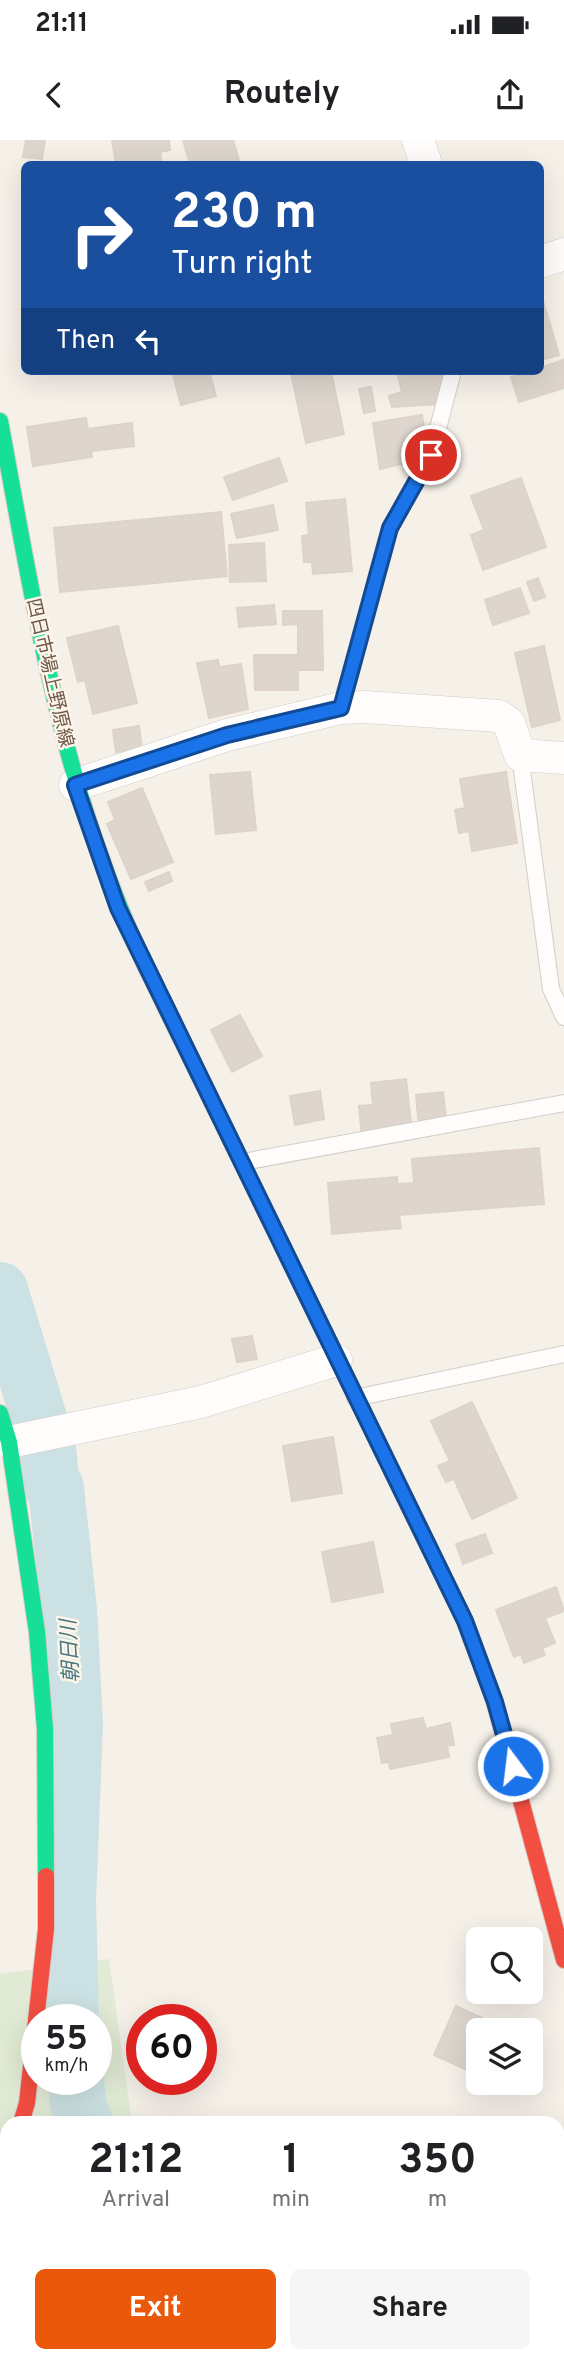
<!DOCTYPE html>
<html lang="en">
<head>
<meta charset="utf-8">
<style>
  :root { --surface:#fff; --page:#f6f6f6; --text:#202124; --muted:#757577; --accent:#ea580c }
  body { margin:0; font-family:Overpass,"Noto Sans JP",sans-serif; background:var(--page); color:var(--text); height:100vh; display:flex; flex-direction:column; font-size:26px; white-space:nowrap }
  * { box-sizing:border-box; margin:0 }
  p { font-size:23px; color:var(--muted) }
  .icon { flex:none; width:38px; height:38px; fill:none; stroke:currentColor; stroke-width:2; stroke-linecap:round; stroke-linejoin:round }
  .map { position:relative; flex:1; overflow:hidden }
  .panel { position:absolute; left:0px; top:1976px; width:565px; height:247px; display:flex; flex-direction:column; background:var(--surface); border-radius:21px 21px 0 0; box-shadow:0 7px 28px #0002 }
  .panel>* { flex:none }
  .hud { position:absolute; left:21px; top:21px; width:523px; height:214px; border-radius:10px; box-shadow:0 7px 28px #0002; background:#1a4fa0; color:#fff; overflow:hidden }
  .controls { position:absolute; left:466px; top:1787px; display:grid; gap:14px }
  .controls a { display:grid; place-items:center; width:77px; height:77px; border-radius:10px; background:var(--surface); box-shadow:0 7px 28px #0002; font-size:35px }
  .speed { position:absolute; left:21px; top:1864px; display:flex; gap:14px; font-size:35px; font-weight:700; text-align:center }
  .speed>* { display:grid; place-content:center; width:91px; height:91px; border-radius:50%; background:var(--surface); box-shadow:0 7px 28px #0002; line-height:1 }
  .speed small { font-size:18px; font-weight:400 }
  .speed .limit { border:10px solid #d22; background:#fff; color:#111 }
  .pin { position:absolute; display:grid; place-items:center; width:60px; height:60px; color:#fff; margin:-30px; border:4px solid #fff; border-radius:50%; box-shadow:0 2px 7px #0007 }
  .me { position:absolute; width:77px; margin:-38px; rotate:345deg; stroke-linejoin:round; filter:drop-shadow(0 0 5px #0008) }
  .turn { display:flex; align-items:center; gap:24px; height:147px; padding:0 35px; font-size:32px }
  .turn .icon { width:91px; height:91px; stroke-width:2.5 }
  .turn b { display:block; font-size:49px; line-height:60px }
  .then { display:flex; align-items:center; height:66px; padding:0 35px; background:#0003; gap:14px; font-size:26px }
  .eta { display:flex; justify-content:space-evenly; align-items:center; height:119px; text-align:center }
  .eta b { font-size:42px; font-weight:700; line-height:49px }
  .primary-button { display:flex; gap:14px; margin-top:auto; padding:14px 35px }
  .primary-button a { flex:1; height:80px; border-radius:10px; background:var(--accent); color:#fff; font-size:28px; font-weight:700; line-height:80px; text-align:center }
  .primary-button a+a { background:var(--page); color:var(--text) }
  .status { display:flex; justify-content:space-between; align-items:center; height:49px; padding:0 35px; background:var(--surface); direction:ltr }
  .status svg { height:19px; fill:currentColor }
  header { display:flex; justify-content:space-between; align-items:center; height:91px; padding:0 35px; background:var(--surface); font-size:32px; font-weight:700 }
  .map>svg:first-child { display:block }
  .green { fill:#e1ead4; fill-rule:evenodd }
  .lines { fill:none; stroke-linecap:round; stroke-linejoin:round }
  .river { stroke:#cce1e3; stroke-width:56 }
  .building { fill:#ded6ce; stroke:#ddd3cb; stroke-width:2 }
  .lane-casing { stroke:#d3cdc7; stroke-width:18 }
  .street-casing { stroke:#d3cdc7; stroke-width:33 }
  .fast-casing { stroke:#d4cdc5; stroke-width:18 }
  .slow-casing { stroke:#d4cdc5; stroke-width:18 }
  .jam-casing { stroke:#d4cdc5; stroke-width:18 }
  .lane { stroke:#fefdfc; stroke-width:16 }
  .street { stroke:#fefdfc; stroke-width:32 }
  .fast { stroke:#16e098; stroke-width:16 }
  .slow { stroke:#ffcf43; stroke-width:16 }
  .jam { stroke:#f24e42; stroke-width:16 }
  .route-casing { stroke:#114b97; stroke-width:18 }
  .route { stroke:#1a73e8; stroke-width:12 }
  .labels { text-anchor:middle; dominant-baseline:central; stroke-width:5; stroke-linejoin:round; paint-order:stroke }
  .street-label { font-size:19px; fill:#6f594c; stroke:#fdf5e9 }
  .water-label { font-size:21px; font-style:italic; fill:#487881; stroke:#fdf5e9 }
</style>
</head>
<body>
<div class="status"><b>21:11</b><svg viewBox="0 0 49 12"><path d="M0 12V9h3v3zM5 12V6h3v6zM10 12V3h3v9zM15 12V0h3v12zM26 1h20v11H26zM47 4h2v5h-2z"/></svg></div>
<header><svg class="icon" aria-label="back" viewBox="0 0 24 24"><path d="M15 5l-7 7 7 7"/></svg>Routely<svg class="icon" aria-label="share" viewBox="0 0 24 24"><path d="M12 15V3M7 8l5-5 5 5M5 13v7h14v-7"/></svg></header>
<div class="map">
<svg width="564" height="2221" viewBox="0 0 564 2221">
  <rect width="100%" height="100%" fill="#f5f0e8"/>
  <path class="green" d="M109,1819l23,164h-125v233h121v5h-128v-387zM37,1880h59v59h-59z"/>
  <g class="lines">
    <path class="river" d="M0,1150l48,158 4,39 4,1 13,122 6,114 -7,176 3,120
      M76,1939l2,25 7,19
      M159,2216l1,5"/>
  </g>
  <path class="building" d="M26,0h19l-3,19 -19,-2z
    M112,0h57l1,10 -10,2 2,12h-46z
    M183,0h50l7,24h-50z
    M541,154l18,61 -18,5z
    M563,220l1,28 -45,14 -8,-25 30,-6v-3z
    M172,231h37l7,25 -35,9z
    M302,231h29l13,63 -38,9 -15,-70z
    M397,231l49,2 -8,31 -46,3 -3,-11 13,-4z
    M371,247l4,24 -11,2 -5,-24z
    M422,275l3,19 -15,28 -30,7 -7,-46z
    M86,278l2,11 44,-6 2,23 -43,5 1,6 -59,9 -6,-39z
    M279,318l8,23 -54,19 -9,-23z
    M521,338l25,69 -63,23 -12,-35 13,-5 -13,-34z
    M345,359l7,72 -39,3 -1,-12h-8l-2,-26 7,-1 -3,-32z
    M273,365l5,25 -41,8 -6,-24z
    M221,372l6,64 -167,16 -6,-64z
    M264,403l2,38 -36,1 -1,-37z
    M538,438l7,19 -11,4 -7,-19z
    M520,448l9,25 -36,12 -8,-25z
    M274,465l2,19 -37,3 -2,-19z
    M283,471h39l1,59h-25v20h-43l-1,-35h44v-31l-15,1z
    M118,486l19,77 -44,11 -8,-34 -7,2 -11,-44z
    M544,506l16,74 -28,7 -17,-74z
    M218,520l1,7 22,-3 7,45 -39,9 -12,-55z
    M139,586l3,22 -26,4 -3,-22z
    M250,632l6,58 -40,4 -6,-59z
    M506,632l11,71 -45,8 -3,-20 -10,2 -4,-23 10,-2 -5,-29z
    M142,648l31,74 -42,17 -24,-55 8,-4 -7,-18z
    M169,732l3,9 -23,10 -4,-9z
    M240,875l22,41 -30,16 -21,-42z
    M406,939l6,53 -50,7 -3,-33 14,-1 -2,-22z
    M320,951l4,28 -29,6 -5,-29z
    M443,952l4,34 -28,2 -3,-33z
    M539,1008l5,56 -145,11 2,13 -69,6 -4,-51 69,-6v7l17,-1 -2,-24z
    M252,1196l5,23 -20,3 -5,-23z
    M472,1262l45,96 -45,21 -18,-40 -8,3 -8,-16 12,-5 -19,-40z
    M333,1297l9,56 -50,8 -9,-55z
    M485,1394l7,19 -29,11 -7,-20z
    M373,1402l10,50 -51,10 -10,-50z
    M556,1447l8,24 -19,7 10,25 -13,5 3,7 -21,8 -3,-9 -7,3 -18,-47z
    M423,1578l3,11 24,-6 4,22 -7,1 2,11 -59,12 -1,-7 -7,1 -5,-25 16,-3 -2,-11z
    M456,1866l52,24h-30v45l-44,-20z
    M558,2067l6,3v43l-6,-2z
    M513,2216h37l-2,5h-22z"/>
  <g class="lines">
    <g class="lane-casing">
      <path id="lane" d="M341,568l49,-180 41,-73 22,-84
        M520,615l31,234 13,28
        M243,1022l321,-59
        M355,1258l209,-44"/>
    </g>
    <g class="street-casing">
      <path id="street" d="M418,0l8,24
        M541,122l23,-8
        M75,645l152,-50 114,-27 24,-1 134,9 10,7 11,32 44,3
        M9,1302l192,-40 135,-42
        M0,2069l7,-34"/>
    </g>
    <g class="fast-casing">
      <path id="fast" d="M0,281c35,190 63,374 148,550
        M360,1265l105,216 28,76
        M0,1273l9,29 28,190 8,97 1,147"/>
    </g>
    <g class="slow-casing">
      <path id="slow" d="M148,831l212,434"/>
    </g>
    <g class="jam-casing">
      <path id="jam" d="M493,1557l71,263
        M21,1983l6,-20 19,-174v-53"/>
    </g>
    <use href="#lane" class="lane"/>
    <use href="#street" class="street"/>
    <use href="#fast" class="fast"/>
    <use href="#slow" class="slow"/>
    <use href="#jam" class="jam"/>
  </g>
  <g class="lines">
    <g class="route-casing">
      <path id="route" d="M431,315l-41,73 -49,180 -114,27 -152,50 43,123 347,713 30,81 18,64"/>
    </g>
    <use href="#route" class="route"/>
  </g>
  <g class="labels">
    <g class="street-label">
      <text transform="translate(49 533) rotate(77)">四日市場上野原線</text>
    </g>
    <g class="water-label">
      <text transform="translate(71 1511) rotate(-93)">朝日川</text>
    </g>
  </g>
</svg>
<div class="controls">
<a><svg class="icon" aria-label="search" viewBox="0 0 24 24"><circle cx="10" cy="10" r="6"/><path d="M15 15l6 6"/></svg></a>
<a><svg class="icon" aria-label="layers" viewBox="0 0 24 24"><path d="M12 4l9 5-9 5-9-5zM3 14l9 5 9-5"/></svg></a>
</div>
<div class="speed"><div>55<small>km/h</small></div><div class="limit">60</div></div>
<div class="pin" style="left:431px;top:315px;background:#d93025"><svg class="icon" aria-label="arrive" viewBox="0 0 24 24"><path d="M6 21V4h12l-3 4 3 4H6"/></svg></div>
<svg class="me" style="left:513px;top:1626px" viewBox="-20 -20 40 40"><circle r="17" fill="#1a73e8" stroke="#fff" stroke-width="3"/><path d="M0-11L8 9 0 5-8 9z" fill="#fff"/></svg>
<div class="hud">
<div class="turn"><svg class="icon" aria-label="right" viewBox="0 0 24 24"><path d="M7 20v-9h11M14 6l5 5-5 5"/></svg><div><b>230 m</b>Turn right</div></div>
<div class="then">Then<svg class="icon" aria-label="left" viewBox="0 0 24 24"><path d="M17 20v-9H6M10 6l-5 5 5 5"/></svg></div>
</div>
<section class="panel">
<div class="eta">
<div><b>21:12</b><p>Arrival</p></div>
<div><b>1</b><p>min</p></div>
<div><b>350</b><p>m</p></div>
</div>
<div class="primary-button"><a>Exit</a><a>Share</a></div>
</section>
</div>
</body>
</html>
